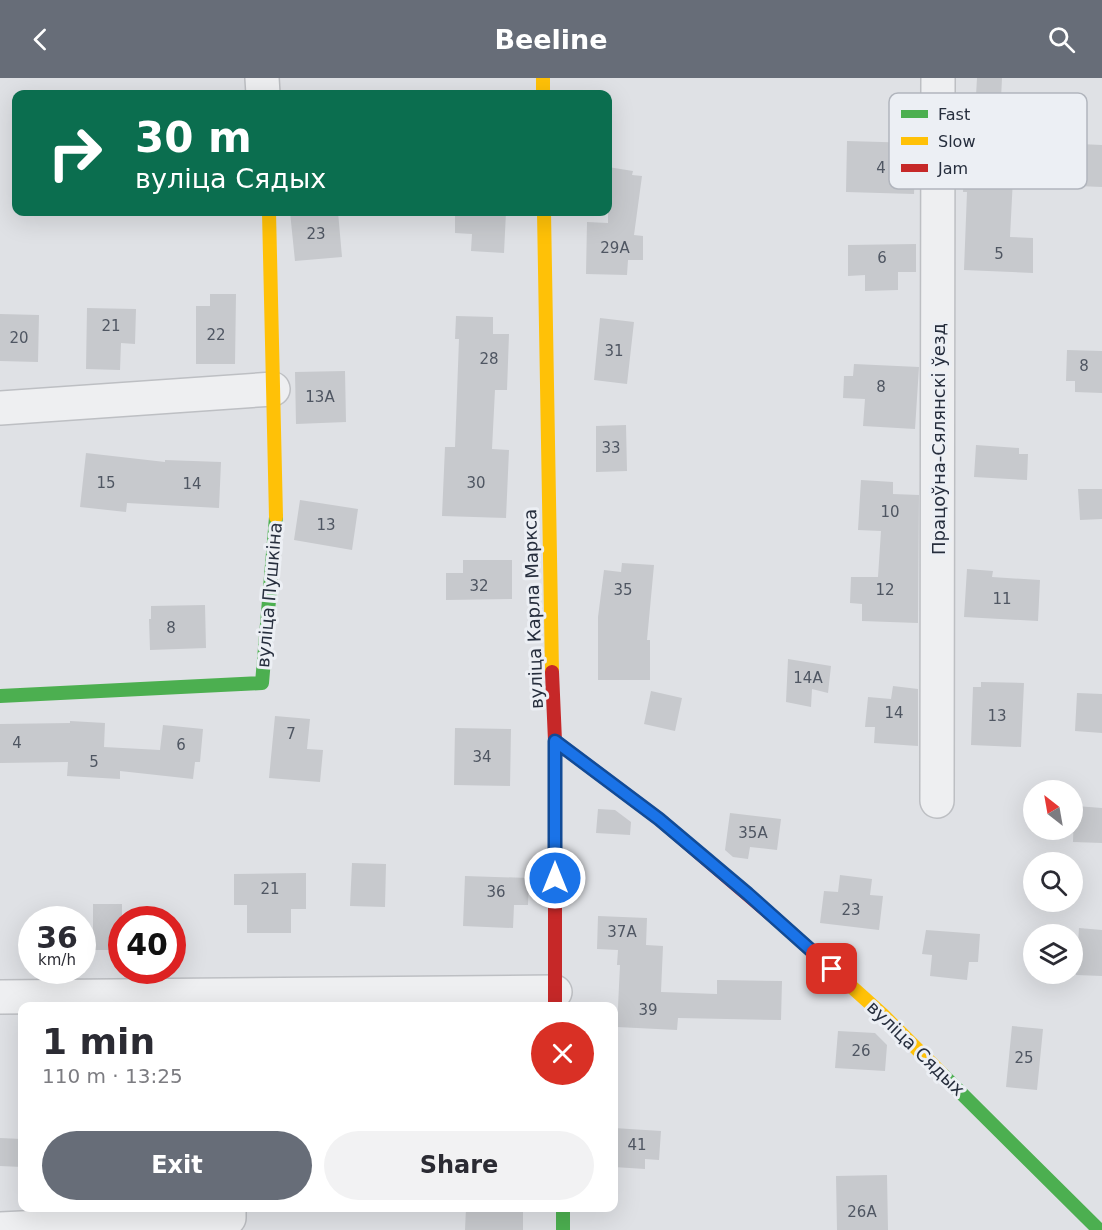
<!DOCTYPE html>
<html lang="en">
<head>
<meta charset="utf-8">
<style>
  :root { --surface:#fff; --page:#f2f2f3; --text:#2b2b33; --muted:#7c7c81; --accent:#676d78 }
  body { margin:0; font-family:"DejaVu Sans",sans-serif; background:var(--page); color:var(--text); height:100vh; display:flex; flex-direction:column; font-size:22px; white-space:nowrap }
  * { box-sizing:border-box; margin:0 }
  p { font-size:20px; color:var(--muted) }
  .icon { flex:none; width:33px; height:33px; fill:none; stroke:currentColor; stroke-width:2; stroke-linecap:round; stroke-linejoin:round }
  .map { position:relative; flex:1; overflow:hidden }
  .panel { position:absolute; left:18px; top:924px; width:600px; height:210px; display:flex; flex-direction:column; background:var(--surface); border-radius:12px; box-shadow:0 6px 24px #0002 }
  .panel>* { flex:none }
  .hud { position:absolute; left:12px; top:12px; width:600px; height:126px; border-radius:12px; box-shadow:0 6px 24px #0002; background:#0b6e4f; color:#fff; overflow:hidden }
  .needle { width:39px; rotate:329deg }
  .tools { position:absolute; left:1023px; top:702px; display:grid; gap:12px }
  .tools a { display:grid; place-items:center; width:60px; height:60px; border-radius:50%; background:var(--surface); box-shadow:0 6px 24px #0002; font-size:30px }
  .speed { position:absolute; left:18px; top:828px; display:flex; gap:12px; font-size:30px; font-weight:700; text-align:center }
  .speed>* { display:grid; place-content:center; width:78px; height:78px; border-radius:50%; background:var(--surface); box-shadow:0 6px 24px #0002; line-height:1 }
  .speed small { font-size:15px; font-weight:400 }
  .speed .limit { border:9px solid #d22; background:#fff; color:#111 }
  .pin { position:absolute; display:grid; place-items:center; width:51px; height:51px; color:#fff; margin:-26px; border-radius:12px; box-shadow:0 3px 9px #0006 }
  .me { position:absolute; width:66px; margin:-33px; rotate:0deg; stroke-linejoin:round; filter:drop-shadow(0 0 4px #0008) }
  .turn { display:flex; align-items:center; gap:21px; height:126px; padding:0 24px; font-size:27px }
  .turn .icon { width:78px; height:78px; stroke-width:2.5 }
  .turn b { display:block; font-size:42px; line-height:51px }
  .round { display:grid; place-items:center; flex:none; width:63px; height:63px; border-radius:32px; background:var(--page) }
  .headline { display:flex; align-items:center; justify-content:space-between; height:102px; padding:0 24px }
  h1 { font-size:36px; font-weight:700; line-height:45px }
  .cta { display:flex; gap:12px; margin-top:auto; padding:12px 24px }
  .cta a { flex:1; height:69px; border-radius:36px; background:var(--accent); color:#fff; font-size:24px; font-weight:700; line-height:69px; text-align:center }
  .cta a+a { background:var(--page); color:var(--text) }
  header { display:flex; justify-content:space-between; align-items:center; height:78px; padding:0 24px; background:var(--accent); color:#fff; font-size:27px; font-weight:700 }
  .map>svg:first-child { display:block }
  .building { fill:#c7c9cd }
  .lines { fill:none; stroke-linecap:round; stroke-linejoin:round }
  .street-casing { stroke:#bdbfc3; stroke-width:36 }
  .street { stroke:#eeeff1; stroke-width:33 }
  .fast { stroke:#4caf50; stroke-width:14 }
  .slow { stroke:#ffc107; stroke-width:14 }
  .jam { stroke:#c62828; stroke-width:14 }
  .route-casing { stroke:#114b97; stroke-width:15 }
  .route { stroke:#1a73e8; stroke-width:10 }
  .labels { text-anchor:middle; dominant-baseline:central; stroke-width:6; stroke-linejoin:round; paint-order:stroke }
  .number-label { font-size:15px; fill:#4f5662 }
  .street-label { font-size:18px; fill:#262e3d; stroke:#eceff4 }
  .key { fill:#eceff4; stroke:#b1b5bd; stroke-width:1.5 }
  .key-label { font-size:16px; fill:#262e3d }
</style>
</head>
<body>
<header><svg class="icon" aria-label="back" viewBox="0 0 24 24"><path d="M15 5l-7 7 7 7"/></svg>Beeline<svg class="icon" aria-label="search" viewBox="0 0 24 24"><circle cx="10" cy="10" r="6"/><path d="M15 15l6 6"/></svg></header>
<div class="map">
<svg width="1102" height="1152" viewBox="0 0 1102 1152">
  <rect width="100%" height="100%" fill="#dfe1e5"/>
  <path class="building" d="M977,0h25l-3,63 22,1 -2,36h-6l-3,59 23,1v35l-69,-3 3,-78h-4l2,-45 8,1z
    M847,63l69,2 -2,51 -68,-2z
    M1080,66l22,1v42l-24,-1z
    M608,89l25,4 -1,4 10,1 -8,59 9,1v24h-15l-1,15 -41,-1 1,-52 21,1z
    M290,134h48l4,45 -47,4z
    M455,134h51l-2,41 -33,-2 1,-17 -17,-1z
    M916,166v28h-18v18l-33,1v-16l-17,1v-31z
    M210,216h26l-1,70h-39v-58h14z
    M87,230l49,1 -1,35 -14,-1 -1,27 -34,-1z
    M0,236l39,1 -1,47 -38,-1z
    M456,238l37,1v17h16l-2,56h-12l-3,59 17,1 -3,68 -64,-2 3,-69h10l4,-108h-4z
    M600,240l34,4 -7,62 -33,-4z
    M1067,272l35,1v42l-27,-1v-11h-9z
    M854,286l65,3 -4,62 -52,-3 2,-27 -22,-1 1,-22h9z
    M345,293l1,51 -50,2 -1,-52z
    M626,347l1,46 -31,1v-46z
    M976,367l43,3v6h9l-1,26 -53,-3z
    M86,375l79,9v-2l56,2 -2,46 -92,-5 -1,9 -46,-5z
    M861,402l32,2v12l26,1 -1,128 -56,-2v-17l-12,-1 1,-26h27l3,-46 -23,-1z
    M1078,411h24v30l-22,1z
    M300,422l58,9 -6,41 -58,-10z
    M463,482h49v39l-66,1v-27h17z
    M622,485l32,2 -7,75h3v40h-52v-63l6,-47 17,2z
    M967,491l26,2 -1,6 48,3 -2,41 -74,-4z
    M205,527l1,43 -56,2 -1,-31h2v-13z
    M788,581l43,7 -3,27 -16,-4 -1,18 -25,-5z
    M981,604l43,1 -3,64 -50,-2 2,-58h8z
    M893,608l25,3v57l-44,-3 1,-16h-10l3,-30 23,2z
    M651,613l31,7 -7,33 -31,-7z
    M1077,615l25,1v39l-27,-2z
    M275,638l35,3 -3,30 16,1 -3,32 -51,-4z
    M70,643l35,2 -1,24 56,3 3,-25 40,4 -3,33h-5l-2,17 -73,-8v8l-53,-3 1,-14 -68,1v-39l70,-1z
    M455,650l56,1 -1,57 -56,-1z
    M1076,728l26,2v35l-29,-1 1,-29 2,1z
    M598,731l17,1 16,12 -1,13 -34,-2z
    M730,735l51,6 -4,31 -27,-3 -2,12 -15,-2 -8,-7z
    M352,785l34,1 -1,43 -35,-1z
    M306,795v36h-15v24h-44v-28h-13v-31z
    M840,797l32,4 -2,16 13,1 -4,34 -59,-7 4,-32 14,1z
    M465,798l64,2 -1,27h-14l-1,23 -50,-2z
    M93,826h29v46h-29z
    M598,838l49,2 -1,27 17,1 -2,46 56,2v-14l65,1 -1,39 -103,-2 -1,12 -60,-3 3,-62h-3l1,-15 -21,-1z
    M1079,850l23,2v46l-26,-1z
    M926,852l54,4 -2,28h-9l-2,18 -37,-4 2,-21 -10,-1z
    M1012,948l31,3 -6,61 -31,-3z
    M838,953l37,2 12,12 -2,26 -50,-3z
    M614,1050l47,3 -2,29 -14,-1v10l-31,-2z
    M0,1060l22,1v28l-22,-1z
    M887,1097l1,55h-51l-1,-54z
    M466,1130h57v22h-58z"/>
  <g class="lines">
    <g class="street-casing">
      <path id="street" d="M262,0l1,16
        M0,330l273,-19
        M937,723l1,-723
        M0,919l555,-5
        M0,1151l229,-11v-10"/>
    </g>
    <use href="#street" class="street"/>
    <path class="fast" d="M0,618l262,-13 14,-166
      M942,996l157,156
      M563,1130v22"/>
    <path class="slow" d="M543,0v16
      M269,134l7,305
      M544,134l8,460
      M776,841l107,96 59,59"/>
    <path class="jam" d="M552,594l3,69v265
      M555,663l104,78 117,100"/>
  </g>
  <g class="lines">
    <g class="route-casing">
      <path id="route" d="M555,800v-137l104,78 89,75 84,75"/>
    </g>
    <use href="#route" class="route"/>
  </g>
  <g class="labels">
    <g class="number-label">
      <text x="881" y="90">4</text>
      <text x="316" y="156">23</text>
      <text x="615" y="170">29А</text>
      <text x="999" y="176">5</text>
      <text x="882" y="180">6</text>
      <text x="111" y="248">21</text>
      <text x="216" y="257">22</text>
      <text x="19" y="260">20</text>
      <text x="614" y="273">31</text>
      <text x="489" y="281">28</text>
      <text x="1084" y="288">8</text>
      <text x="881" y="309">8</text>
      <text x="320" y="319">13А</text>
      <text x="611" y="370">33</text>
      <text x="106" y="405">15</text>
      <text x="476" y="405">30</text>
      <text x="192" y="406">14</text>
      <text x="890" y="434">10</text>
      <text x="326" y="447">13</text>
      <text x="479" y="508">32</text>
      <text x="623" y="512">35</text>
      <text x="885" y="512">12</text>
      <text x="1002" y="521">11</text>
      <text x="171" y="550">8</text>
      <text x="808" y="600">14А</text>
      <text x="894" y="635">14</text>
      <text x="997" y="638">13</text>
      <text x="291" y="656">7</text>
      <text x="17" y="665">4</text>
      <text x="181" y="667">6</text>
      <text x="482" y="679">34</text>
      <text x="94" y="684">5</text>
      <text x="753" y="755">35А</text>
      <text x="270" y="811">21</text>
      <text x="496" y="814">36</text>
      <text x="851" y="832">23</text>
      <text x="622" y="854">37А</text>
      <text x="648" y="932">39</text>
      <text x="861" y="973">26</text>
      <text x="1024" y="980">25</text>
      <text x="637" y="1067">41</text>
      <text x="862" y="1134">26А</text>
    </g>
    <g class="street-label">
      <text transform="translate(938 361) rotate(-90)">Працоўна-Сялянскі ўезд</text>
      <text transform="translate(269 517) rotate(-85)">вуліца Пушкіна</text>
      <text transform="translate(533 531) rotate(-92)">вуліца Карла Маркса</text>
      <text transform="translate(916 970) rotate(44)">вуліца Сядых</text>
    </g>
  </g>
  <rect x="889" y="15" width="198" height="96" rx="9" class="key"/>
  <rect x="901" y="32" width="27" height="8" fill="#4caf50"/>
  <rect x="901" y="59" width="27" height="8" fill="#ffc107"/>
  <rect x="901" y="86" width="27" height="8" fill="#c62828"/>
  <g class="key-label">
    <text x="938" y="42">Fast</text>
    <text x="938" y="69">Slow</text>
    <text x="938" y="96">Jam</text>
  </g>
</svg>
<div class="tools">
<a><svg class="needle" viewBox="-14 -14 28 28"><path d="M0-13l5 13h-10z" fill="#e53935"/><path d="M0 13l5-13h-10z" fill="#7c7c81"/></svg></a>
<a><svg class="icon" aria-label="search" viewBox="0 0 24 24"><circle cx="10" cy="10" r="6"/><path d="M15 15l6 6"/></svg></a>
<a><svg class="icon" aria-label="layers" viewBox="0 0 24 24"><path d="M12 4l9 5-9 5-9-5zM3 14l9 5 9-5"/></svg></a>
</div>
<div class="speed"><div>36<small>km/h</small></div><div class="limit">40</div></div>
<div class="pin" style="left:832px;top:891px;background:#d93025"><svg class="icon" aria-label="arrive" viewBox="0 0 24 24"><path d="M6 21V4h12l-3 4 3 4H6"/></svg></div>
<svg class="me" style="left:555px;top:800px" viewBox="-20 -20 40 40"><circle r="17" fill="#1a73e8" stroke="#fff" stroke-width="3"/><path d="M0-11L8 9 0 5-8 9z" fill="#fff"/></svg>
<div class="hud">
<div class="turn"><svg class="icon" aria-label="right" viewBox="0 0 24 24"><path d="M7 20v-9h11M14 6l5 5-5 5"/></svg><div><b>30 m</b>вуліца Сядых</div></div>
</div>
<section class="panel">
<div class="headline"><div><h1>1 min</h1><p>110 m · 13:25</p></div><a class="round" style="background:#d93025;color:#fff"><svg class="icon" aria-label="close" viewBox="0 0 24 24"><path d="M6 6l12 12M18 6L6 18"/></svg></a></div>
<div class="cta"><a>Exit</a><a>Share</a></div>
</section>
</div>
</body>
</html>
